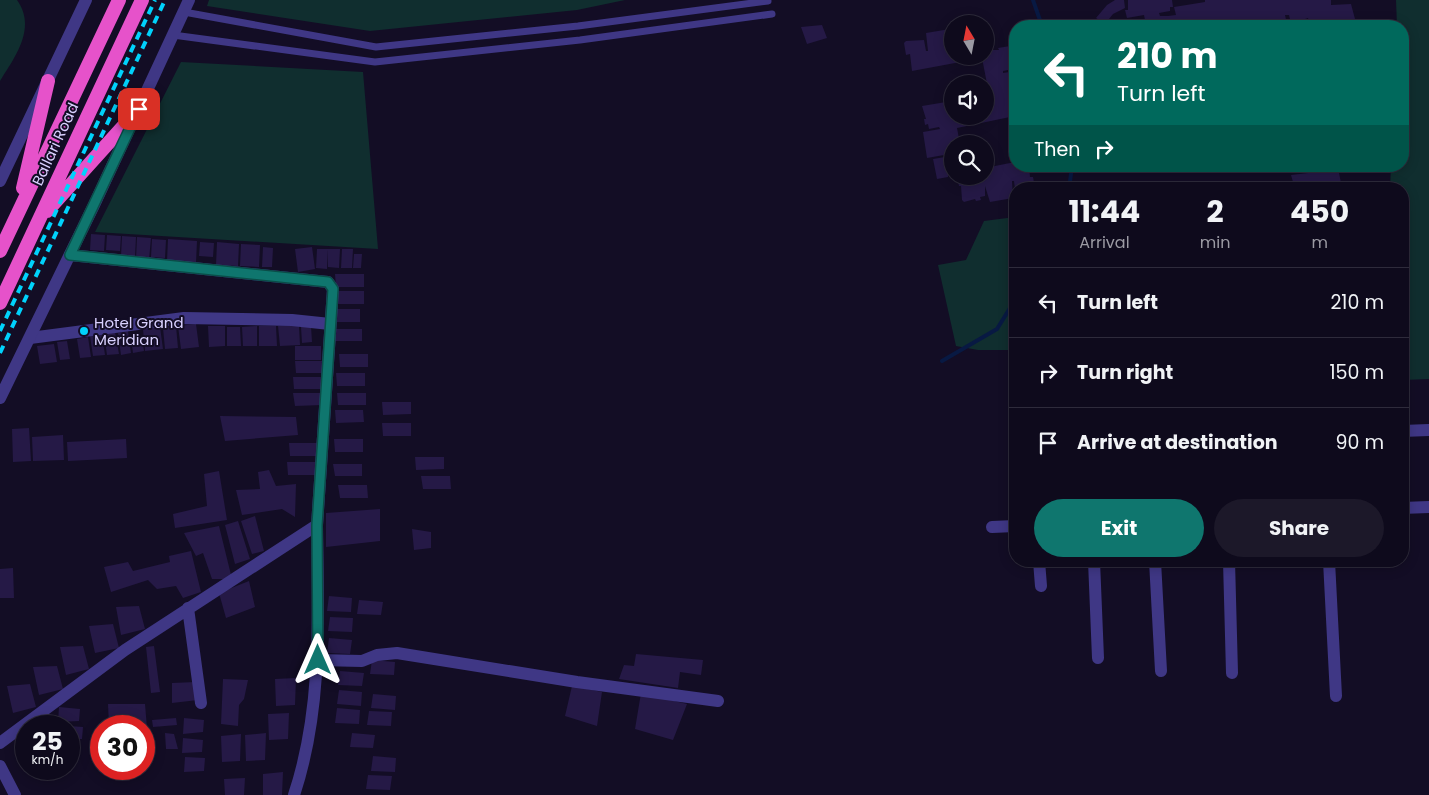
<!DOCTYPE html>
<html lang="en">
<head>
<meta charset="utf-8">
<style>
  :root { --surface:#0e0a1c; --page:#1c1829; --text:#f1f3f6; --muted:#9b9aa3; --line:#2e2b3b; --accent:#0f766e }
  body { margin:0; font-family:Poppins,sans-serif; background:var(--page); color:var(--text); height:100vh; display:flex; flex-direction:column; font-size:19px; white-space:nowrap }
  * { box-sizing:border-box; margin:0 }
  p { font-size:16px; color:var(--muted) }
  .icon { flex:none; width:28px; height:28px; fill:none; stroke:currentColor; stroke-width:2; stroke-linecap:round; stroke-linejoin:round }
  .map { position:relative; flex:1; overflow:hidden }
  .details { position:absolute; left:1009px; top:182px; width:400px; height:385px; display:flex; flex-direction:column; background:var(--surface); border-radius:20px; box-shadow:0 2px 12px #0003,0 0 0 1px var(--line) }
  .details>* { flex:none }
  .banner { position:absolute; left:1009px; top:20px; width:400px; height:152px; border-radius:20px; box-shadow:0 2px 12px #0003,0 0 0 1px var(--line); background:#00695c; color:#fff; overflow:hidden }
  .needle { width:32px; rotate:350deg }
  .tools { position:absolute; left:944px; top:15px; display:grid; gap:10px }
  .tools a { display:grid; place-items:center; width:50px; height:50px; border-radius:50%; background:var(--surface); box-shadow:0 2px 12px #0003,0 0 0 1px var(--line); font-size:25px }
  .speed { position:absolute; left:15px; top:715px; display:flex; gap:10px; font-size:25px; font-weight:700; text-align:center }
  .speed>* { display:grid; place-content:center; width:65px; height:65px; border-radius:50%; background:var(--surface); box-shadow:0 2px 12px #0003,0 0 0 1px var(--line); line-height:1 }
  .speed small { font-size:12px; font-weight:400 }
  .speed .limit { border:8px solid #d22; background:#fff; color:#111 }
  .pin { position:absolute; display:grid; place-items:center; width:42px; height:42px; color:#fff; margin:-21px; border-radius:10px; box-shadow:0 2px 8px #0006 }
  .me { position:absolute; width:55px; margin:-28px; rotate:0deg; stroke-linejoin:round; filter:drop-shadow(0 0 4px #0008) }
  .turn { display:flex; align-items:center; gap:18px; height:105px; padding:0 25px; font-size:22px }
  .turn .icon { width:65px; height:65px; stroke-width:2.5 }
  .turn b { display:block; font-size:35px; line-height:42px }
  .then { display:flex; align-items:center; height:48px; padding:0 25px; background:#0003; gap:10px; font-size:19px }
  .eta { display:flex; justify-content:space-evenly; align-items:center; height:85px; text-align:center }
  .eta b { font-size:30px; font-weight:700; line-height:35px }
  .cta { display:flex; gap:10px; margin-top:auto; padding:10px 25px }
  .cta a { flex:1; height:58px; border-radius:30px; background:var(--accent); color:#fff; font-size:20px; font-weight:700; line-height:58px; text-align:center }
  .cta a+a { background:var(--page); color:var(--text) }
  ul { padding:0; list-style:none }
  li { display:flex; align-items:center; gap:15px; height:70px; padding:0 25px; border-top:1px solid var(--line) }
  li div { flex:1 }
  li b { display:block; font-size:19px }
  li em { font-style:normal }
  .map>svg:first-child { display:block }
  .green { fill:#102e2f }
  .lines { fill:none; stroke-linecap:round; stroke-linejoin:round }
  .stream { stroke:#081943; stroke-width:4 }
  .building { fill:#251946 }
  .service { stroke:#3f3785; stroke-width:7 }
  .minor { stroke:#3f3785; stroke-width:12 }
  .tertiary { stroke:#3f3785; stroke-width:12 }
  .trunk { stroke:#e652ca; stroke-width:14 }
  .rail { stroke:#00d2fc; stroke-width:4; stroke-dasharray:8 6; stroke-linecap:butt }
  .route-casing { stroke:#0a4d48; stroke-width:12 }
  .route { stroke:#0f766e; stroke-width:9 }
  .poi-dot { fill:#00d2fc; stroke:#130d25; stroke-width:2 }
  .labels { text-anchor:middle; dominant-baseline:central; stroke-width:4; stroke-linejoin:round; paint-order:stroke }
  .street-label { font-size:15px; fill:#d9d1ff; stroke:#130d25 }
  .poi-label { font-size:15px; fill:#d9d1ff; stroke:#130d25; text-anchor:start }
</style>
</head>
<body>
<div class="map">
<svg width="1429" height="795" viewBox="0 0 1429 795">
  <rect width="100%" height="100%" fill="#130d25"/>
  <path class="green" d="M0,0h17c20,28 -2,57 -17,81z
    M209,0h416l-48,10 -207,21 -163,-25z
    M1396,0h33v379l-26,1 -1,-191h-12l1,-23h11v-140h-5z
    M181,62l182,10 15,177 -283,-17z
    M1015,217v133h-37l-22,-4 -18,-81 28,-5 18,-39z"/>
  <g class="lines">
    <path class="stream" d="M1033,0l9,26
      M1069,189l3,-23
      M942,361l55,-32 18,-29"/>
  </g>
  <path class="building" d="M1115,0h9l1,8 -12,6 -8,10 -9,-6 11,-13z
    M1128,0h44l1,7h-3v4l-11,2 1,3h8l8,-1 -2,-8 31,-5v-2h126v5l20,-1 4,15 -1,3 -3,1 1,3h-42l-2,-8 -17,6 -2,-9h-4l2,9 -13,2h-10l-1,-5 -32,5h-117l22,-6h9l-1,-5 -17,3 -2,-8h3z
    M822,25l5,13 -20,6 -6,-17z
    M950,29l2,7v20h33v-6h14l-1,-2 12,-2 2,2v11h2l1,3 -3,3 1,4 -10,2v2l12,-2v27l-7,1 7,1v20l-4,1 -1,-4 -53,11 3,16h-8v33l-1,-4h-3v4l-11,2 -4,-20 12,-2 -1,-2 -17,3 -4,-26 17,-3 -1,-2 -10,2 -1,-5 -3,1 -1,-6h2l-4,-13 30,-5v15h33v-21l4,-1 -7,-36 -70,13 -2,-17 -4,1 -2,-12 2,-2 18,-1 2,11h2l-2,-18z
    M1015,162v4h14l1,11h3l2,11 -20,1 -1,-8h-2l1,17 -23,4 -5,-16v10l-5,1 1,3 -5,1 -1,-2 -11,3 -2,-2 -1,-14h-2l-2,-10h28v-8z
    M1307,166l35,1 1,6h-4l3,15 -47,1 -4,-14 17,-2z
    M91,234l14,1 -1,16 -14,-1z
    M107,235l14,1 -1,15 -14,-1z
    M122,236l14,1 -1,20 -14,-1z
    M137,237l14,1 -2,22 -13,-1z
    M152,239l14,1 -1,18 -14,-1z
    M168,239l29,2 -1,22 -29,-2z
    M200,242l14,1 -1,14 -14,-1z
    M217,242l22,2 -1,22 -22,-1z
    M241,244l19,1 -1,22 -19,-1z
    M263,247l10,1 -1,19h-10z
    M312,247l3,22 -17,3 -3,-23z
    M317,249h11l-1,20 -11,-1z
    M328,249h12l-1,19 -11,-1z
    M342,249h11l-1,19h-11z
    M354,254h8l-1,14h-8z
    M335,274h29v13h-28z
    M335,291h29v13h-28z
    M331,309h29v13h-27z
    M196,324l3,23 -18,2 -3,-23z
    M299,325l1,20 -20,1 -2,-20z
    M176,326l2,22 -13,1 -2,-21z
    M208,326h17v20l-16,1z
    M257,326v20h-14l-1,-19z
    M259,326h17l1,20h-18z
    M311,326l1,16 -10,1 -1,-16z
    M160,327l3,22 -18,2 -2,-22z
    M227,327h13l1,19h-14z
    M333,329h29v12h-28z
    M128,331l3,22 -10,2 -3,-22z
    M115,332l4,22 -12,1 -3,-21z
    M102,334l3,21 -12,1 -3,-20z
    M88,337l3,20 -11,1 -3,-19z
    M142,337l2,14 -11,2 -2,-14z
    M67,341l3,18 -10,1 -3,-18z
    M54,344l3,18 -17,2 -3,-18z
    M295,346h26v14h-26z
    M339,354h29v13h-28z
    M295,361h29v12h-28z
    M336,373h29v13h-28z
    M293,377h28v12h-27z
    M293,393h29v12l-27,1z
    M337,393h29v12h-28z
    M382,402h29v12l-28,1z
    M335,410h28l1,12 -28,1z
    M220,416l76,1 2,18 -73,6z
    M382,423h29v13h-28z
    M29,428l2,33 -18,1 -1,-33z
    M63,435l1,25 -31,1 -1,-24z
    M126,439l1,19 -59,3 -1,-19z
    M334,439h29v13h-28z
    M289,443h28l1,13h-28z
    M415,457h29v12l-28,1z
    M287,462h29v13h-28z
    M333,464h29v12h-27z
    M269,470l7,16 20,-2 -1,33 -13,-8 -40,6 -6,-25 24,-1 -2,-17z
    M219,471l8,49 -52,8 -2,-14 34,-8 -3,-32z
    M421,476h29l1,13h-28z
    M338,485h29l1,13h-28z
    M380,509v32l-54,6v-34z
    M255,516l9,35 -12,3 -11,-33z
    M238,521l12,38 -15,5 -10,-39z
    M219,526l13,53h-20l-9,-26 -7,3 -12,-23z
    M412,529l19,3v16l-17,2z
    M191,551l10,41 -18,6 -7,-12 -19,3 -9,-9 -37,12 -7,-25 24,-5 5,9 37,-9 -1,-6z
    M13,568l1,30h-14v-29z
    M249,581l6,26 -29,11 -7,-25z
    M329,596l23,2 -1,14 -24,-1z
    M359,600l24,2 -2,13 -24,-1z
    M139,606l6,23 -24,6 -5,-28z
    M330,617l23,1 -1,14 -24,-1z
    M113,624l6,24 -24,5 -6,-27z
    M329,638l23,2 -2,14 -23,-1z
    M83,646l6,23 -23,6 -6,-28z
    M154,646l6,46 -9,1 -5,-46z
    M636,654l67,6 -2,15 -21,-3 -2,16 -59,-9 5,-14 10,1z
    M372,660l23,2 -1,13 -24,-1z
    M57,666l6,23 -24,6 -6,-28z
    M340,671l24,2 -2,13 -24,-1z
    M296,678l-1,27 -19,1 -1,-27z
    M223,679l25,1 -4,19 -5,6 -1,21 -17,-2z
    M196,682l2,18 -26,3v-20z
    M30,684l6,23 -23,6 -6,-27z
    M572,686l30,6 -5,34 -32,-10z
    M339,690l23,2 -1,14 -24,-2z
    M641,693l46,11 -14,36 -38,-11z
    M373,694l23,2 -1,14 -24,-2z
    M108,704h37l2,24 -38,-2z
    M59,707l21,2 -1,12 -21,1z
    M337,708l23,2 -1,14 -24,-1z
    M369,711l23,1 -1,14 -24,-1z
    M289,713l-1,26 -19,1 -1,-26z
    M176,718l1,7 -24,2 -1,-7z
    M184,718l20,2 -1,12 -20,2z
    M69,726l14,1 -1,12 -13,1z
    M165,733l9,1 4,15h-12z
    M266,733l-1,27 -19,1 -1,-26z
    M352,733l23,2 -2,13 -23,-1z
    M241,734l-1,27 -18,1 -1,-26z
    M183,738l20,2 -1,12 -20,1z
    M373,756l23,2 -1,14 -24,-1z
    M185,757l20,1 -1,13 -20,1z
    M283,772l-1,23h-19v-21z
    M368,775l24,1 -2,14 -24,-1z
    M245,778l-1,17h-19l-1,-16z"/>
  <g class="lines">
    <path class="service" d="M184,12l192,35 202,-21 190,-25
      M173,35l202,27 205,-22 192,-26"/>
    <path class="minor" d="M30,338l154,-20 108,2 38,4
      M1402,431l27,-1
      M1402,508l27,-1
      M992,527l23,-1
      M1039,561l2,25
      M1094,561l4,97
      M1155,561l6,110
      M1229,561l3,112
      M1329,561l7,135
      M188,608l13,95
      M318,660l44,1 15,-6 20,-2 180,29 141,19
      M0,743l125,-93 192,-125 16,-236 -5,-7 -258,-27
      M294,795c29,-87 24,-179 23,-270"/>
    <path class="tertiary" d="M0,181l86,-181
      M0,398l94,-193 95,-205
      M0,766l15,29"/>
    <path class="trunk" d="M23,188l25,-107
      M47,211l92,-102
      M0,251l119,-251
      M0,303l142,-303"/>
    <path class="rail" d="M0,331l155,-331
      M0,353l165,-353"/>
  </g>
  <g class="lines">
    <g class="route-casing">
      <path id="route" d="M139,109l-69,146 258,27 5,7 -16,236 1,135"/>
    </g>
    <use href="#route" class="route"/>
  </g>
  <circle class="poi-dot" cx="84" cy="331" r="5"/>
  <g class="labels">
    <g class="street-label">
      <text transform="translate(55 144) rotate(-65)">Ballari Road</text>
    </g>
    <g class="poi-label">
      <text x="94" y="322">Hotel Grand<tspan x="94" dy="17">Meridian</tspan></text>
    </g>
  </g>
</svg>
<div class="tools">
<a><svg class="needle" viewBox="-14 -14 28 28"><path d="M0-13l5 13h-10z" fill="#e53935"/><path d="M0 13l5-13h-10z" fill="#9b9aa3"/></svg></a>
<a><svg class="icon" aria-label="sound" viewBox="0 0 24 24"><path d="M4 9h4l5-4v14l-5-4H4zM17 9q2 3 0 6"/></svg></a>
<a><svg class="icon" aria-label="search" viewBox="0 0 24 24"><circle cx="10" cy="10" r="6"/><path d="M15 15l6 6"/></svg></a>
</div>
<div class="speed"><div>25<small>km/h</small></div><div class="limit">30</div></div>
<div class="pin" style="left:139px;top:109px;background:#d93025"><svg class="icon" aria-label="arrive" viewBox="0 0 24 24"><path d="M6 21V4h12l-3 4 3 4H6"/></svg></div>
<svg class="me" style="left:318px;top:660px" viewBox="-20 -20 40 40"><path d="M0-17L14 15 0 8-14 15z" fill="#0f766e" stroke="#fff" stroke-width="4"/></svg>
<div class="banner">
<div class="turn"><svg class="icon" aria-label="left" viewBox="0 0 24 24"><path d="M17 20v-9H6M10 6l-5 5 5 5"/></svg><div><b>210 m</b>Turn left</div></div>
<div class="then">Then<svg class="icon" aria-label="right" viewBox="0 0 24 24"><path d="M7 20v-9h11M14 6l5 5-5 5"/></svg></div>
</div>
<section class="details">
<div class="eta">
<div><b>11:44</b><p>Arrival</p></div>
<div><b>2</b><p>min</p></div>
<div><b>450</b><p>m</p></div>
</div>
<ul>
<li><svg class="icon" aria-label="left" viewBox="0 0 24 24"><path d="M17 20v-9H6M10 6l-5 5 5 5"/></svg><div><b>Turn left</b></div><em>210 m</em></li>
<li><svg class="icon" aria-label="right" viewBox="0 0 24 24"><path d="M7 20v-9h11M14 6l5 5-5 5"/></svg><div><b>Turn right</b></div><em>150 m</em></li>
<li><svg class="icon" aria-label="arrive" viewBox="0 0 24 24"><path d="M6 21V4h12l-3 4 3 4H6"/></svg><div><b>Arrive at destination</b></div><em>90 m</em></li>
</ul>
<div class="cta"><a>Exit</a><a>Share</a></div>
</section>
</div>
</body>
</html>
